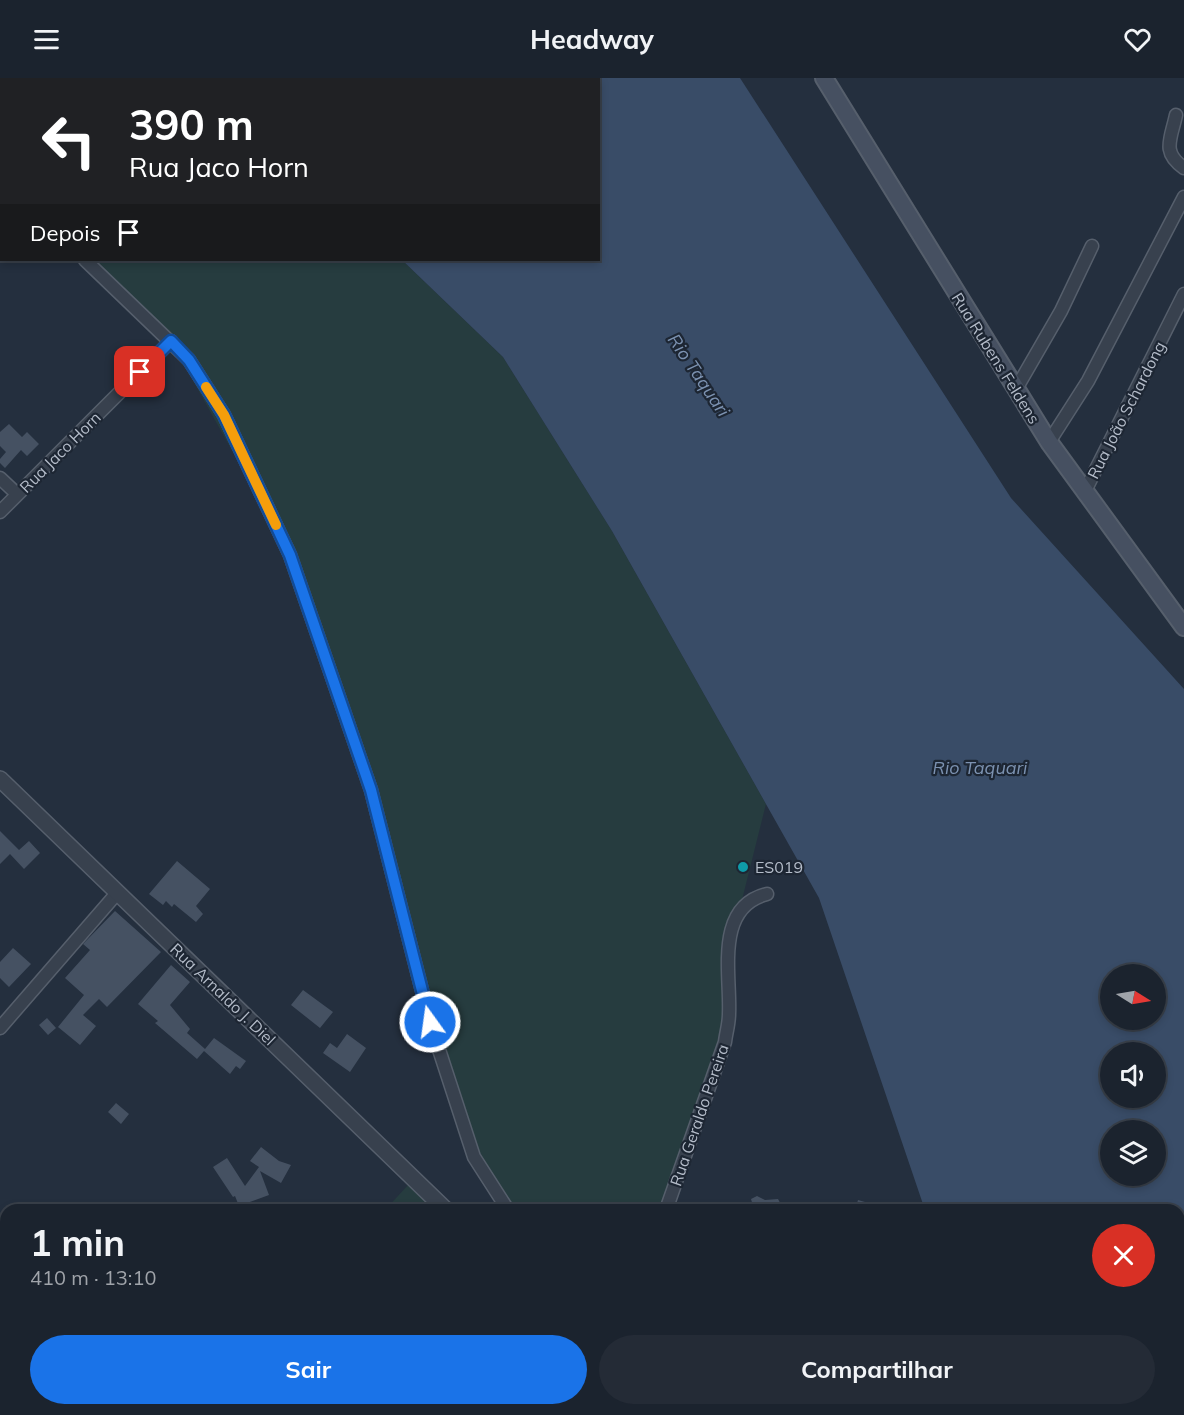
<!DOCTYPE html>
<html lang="pt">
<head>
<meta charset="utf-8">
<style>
  :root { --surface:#1b232e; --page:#242b36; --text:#f1f3f6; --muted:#a0a4aa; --line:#39404a; --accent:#1a73e8 }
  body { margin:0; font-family:Mulish,sans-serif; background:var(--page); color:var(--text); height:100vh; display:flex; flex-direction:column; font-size:22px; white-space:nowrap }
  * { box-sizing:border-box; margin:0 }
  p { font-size:20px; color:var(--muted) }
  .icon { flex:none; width:33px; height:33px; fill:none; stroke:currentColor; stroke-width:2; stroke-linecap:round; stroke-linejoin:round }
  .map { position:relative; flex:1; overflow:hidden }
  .drawer { position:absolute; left:0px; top:1126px; width:1185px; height:212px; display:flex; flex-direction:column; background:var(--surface); border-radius:18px 18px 0 0; box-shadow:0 3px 9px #0003,0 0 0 2px var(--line) }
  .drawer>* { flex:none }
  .top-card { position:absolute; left:0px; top:0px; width:600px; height:183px; box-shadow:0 3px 9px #0003,0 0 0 2px var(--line); background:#202124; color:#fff; overflow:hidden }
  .needle { width:39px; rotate:101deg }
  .fabs { position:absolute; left:1100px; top:886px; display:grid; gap:12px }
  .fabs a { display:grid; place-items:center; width:66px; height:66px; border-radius:50%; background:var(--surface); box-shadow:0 3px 9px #0003,0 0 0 2px var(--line); font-size:30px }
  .pin { position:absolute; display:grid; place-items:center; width:51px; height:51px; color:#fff; margin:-26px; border-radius:12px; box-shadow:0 3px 9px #0006 }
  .me { position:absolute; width:66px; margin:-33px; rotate:346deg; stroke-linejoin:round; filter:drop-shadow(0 0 4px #0008) }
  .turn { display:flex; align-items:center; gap:21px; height:126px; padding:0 30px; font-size:27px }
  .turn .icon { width:78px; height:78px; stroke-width:2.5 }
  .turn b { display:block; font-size:42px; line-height:51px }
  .then { display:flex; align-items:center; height:57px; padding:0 30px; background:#0003; gap:12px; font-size:22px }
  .round { display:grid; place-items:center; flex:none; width:63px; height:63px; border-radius:32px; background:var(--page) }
  .overview { display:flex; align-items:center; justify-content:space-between; height:102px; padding:0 30px }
  h1 { font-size:36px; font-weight:700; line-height:45px }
  .button { display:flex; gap:12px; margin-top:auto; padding:12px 30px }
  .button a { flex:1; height:69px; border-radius:36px; background:var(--accent); color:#fff; font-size:24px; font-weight:700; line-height:69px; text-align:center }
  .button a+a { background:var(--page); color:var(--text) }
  header { display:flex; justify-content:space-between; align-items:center; height:78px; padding:0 30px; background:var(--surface); font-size:27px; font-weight:700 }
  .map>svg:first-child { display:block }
  .green { fill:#263c3f }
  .water { fill:#394c67; fill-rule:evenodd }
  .building { fill:#455162 }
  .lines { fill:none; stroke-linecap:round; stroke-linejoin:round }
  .minor-casing { stroke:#565f6c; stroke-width:15 }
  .tertiary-casing { stroke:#565f6c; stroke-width:18 }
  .secondary-casing { stroke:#565f6c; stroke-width:20 }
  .minor { stroke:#38414e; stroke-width:12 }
  .tertiary { stroke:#38414e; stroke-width:15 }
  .secondary { stroke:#465061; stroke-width:16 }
  .route-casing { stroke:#114b97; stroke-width:15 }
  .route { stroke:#1a73e8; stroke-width:10 }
  .slow { stroke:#f59e0b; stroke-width:10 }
  .culture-dot { fill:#0f9aa8; stroke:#1d2633; stroke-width:2 }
  .labels { text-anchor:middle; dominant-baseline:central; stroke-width:4.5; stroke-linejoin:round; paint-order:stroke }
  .street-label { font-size:16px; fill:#b4bcc9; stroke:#1d2633 }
  .poi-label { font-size:16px; fill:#b4bcc9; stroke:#1d2633; text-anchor:start }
  .water-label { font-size:18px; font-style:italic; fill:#7c92b1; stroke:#1d2633 }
</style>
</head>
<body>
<header><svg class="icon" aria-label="menu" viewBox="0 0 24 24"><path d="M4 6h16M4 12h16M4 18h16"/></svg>Headway<svg class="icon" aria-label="heart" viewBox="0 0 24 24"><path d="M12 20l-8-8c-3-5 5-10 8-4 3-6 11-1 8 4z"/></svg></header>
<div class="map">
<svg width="1184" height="1337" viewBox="0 0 1184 1337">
  <rect width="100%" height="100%" fill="#242f3e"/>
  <path class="green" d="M0,0h279l1,1 -278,1 -1,100z
    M85,182h317l101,97 109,174 154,273 -27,108 -10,102 -63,196h-153l-39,-53 -103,-367 -81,-235 -119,-214z
    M409,1106l28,26h-52z
    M202,1332h387l-1,5h-391z"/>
  <path class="water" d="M290,0h450l271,420 173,191v681l-5,-13v-147h-254l-106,-312 -207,-367 -109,-174 -101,-97h196v-180zM1110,897h45v45h-45zM1110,975h45v45h-45zM1110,1053h45v45h-45z
    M365,1332h45l2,5h-46z"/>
  <path class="building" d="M9,346l13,13 5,-5 12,12 -12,12 -6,-6 -16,18 -5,-5v-4l6,-7 -6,-6v-14z
    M0,753l19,19 10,-9 11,12 -16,16 -14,-15 -10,10z
    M177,783l33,28 -14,17 7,8 -7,8 -22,-18 -2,3 -6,-6 -3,4 -14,-11z
    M115,833l46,41 -54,55 -8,-8 -16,16 13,11 -16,19 -22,-18 26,-32 -19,-17 25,-28 -7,-6z
    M13,870l18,16 -22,23 -9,-9v-16z
    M171,887l19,17 -20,23 20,24 -3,4 18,16 9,-11 32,23 -6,8 -4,-3 -6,8 -26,-23 -7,8 -42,-36 3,-2 -20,-17z
    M303,912l30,22 -13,16 -29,-23z
    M47,940l9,10 -8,7 -9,-10z
    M347,956l19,14 -16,24 -27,-19 7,-10 7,5z
    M116,1025l13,11 -8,10 -13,-12z
    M261,1069l18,14 12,4 -10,18 -21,-12 9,24 -30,11 -4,-10 -2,1 -20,-30 14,-9 18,28 14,-19 -9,-6z
    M757,1118l8,4 13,-1 6,11h-17l-4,-4h-10l-2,-7z
    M858,1122l28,8v2h-31z"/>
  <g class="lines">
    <g class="minor-casing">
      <path id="minor" d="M1176,37c-5,24 -15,37 8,53
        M0,101l2,1
        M85,182l104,100 35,55 66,140 81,235 59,232 44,135 34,53
        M1016,311l45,-78 31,-65
        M1049,364l39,-61 96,-184
        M0,400l17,16
        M1084,415l100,-199
        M0,434l171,-171
        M0,950l118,-136
        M666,1132l59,-168c1,-9 4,-18 4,-28 2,-39 -15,-107 38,-120
        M813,1332l16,5
        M186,1337l5,-5"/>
    </g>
    <g class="tertiary-casing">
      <path id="tertiary" d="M0,701l446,431
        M599,1337l1,-5"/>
    </g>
    <g class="secondary-casing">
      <path id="secondary" d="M824,0l225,364 135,185"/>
    </g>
    <use href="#minor" class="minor"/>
    <use href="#tertiary" class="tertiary"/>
    <use href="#secondary" class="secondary"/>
  </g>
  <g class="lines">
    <g class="route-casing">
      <path id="route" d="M140,294l31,-31 18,19 35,55 66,140 81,235 59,232"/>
    </g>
    <use href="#route" class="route"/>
    <path class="slow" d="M206,309l18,28 52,110"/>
  </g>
  <circle class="culture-dot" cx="743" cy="789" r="6"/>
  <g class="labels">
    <g class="street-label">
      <text transform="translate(996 280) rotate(58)">Rua Rubens Feldens</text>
      <text transform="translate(1126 332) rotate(-63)">Rua João Schardong</text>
      <text transform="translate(60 374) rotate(-45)">Rua Jaco Horn</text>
      <text transform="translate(223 916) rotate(44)">Rua Arnaldo J. Diel</text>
      <text transform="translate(699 1037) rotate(-71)">Rua Geraldo Pereira</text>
    </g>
    <g class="poi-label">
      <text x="755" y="789">ES019</text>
    </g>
    <g class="water-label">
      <text transform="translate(699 297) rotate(56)">Rio Taquari</text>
      <text x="980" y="689">Rio Taquari</text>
    </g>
  </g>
</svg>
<div class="fabs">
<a><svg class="needle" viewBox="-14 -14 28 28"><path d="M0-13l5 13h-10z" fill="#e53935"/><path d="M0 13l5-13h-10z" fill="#a0a4aa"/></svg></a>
<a><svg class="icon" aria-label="sound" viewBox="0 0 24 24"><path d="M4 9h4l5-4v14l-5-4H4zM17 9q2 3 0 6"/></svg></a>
<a><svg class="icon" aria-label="layers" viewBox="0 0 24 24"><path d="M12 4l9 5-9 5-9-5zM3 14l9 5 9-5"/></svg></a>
</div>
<div class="pin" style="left:140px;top:294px;background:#d93025"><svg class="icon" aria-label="arrive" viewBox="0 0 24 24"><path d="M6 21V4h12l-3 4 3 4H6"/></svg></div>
<svg class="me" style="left:430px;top:944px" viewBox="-20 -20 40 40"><circle r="17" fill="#1a73e8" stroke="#fff" stroke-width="3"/><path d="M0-11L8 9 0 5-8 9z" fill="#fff"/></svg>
<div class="top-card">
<div class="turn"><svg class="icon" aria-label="left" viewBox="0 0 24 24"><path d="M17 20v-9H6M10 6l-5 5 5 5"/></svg><div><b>390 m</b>Rua Jaco Horn</div></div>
<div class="then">Depois<svg class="icon" aria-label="arrive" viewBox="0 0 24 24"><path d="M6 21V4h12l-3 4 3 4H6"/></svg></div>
</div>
<section class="drawer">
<div class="overview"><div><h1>1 min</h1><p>410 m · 13:10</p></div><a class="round" style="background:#d93025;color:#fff"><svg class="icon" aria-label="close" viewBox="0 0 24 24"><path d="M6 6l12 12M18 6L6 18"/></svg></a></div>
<div class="button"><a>Sair</a><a>Compartilhar</a></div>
</section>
</div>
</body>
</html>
